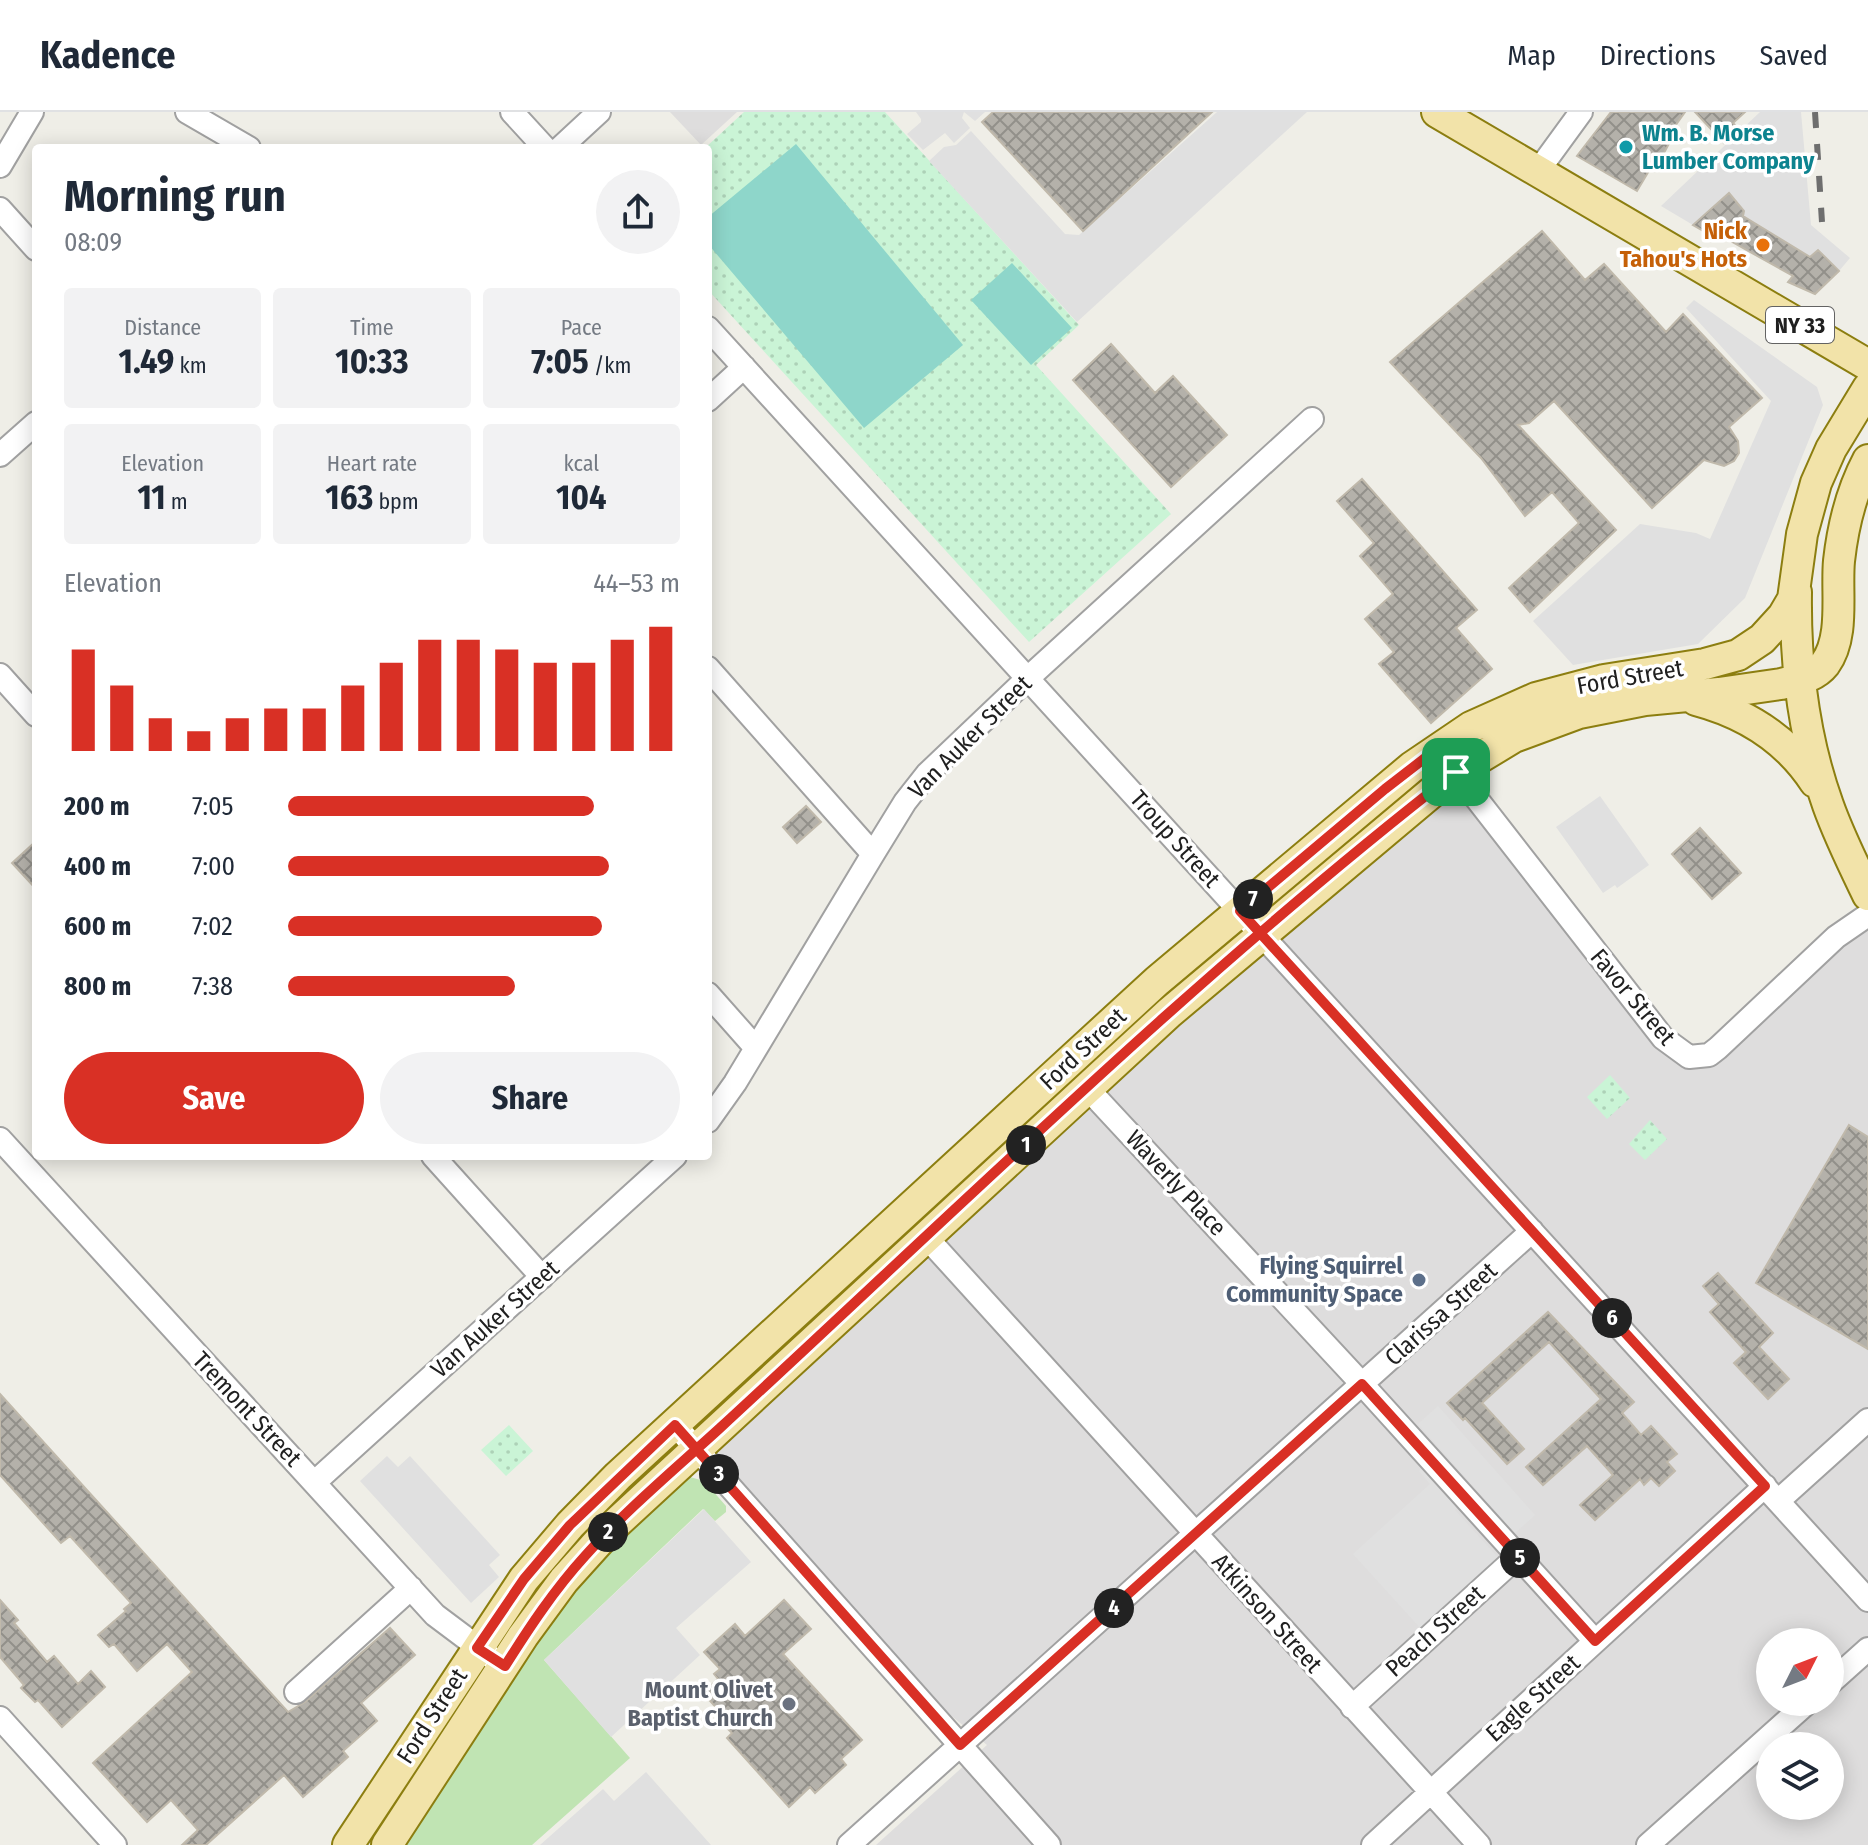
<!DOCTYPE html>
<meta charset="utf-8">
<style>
:root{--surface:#fff;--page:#f2f2f3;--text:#1f2937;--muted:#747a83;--line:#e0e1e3;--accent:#d93025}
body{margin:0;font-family:"Fira Sans Condensed",sans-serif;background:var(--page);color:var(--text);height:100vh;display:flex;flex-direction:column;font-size:30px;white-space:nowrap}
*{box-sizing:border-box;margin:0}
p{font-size:26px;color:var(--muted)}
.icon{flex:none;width:44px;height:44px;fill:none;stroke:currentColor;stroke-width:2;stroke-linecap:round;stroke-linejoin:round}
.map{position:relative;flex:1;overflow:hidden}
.details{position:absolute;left:32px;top:32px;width:680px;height:1016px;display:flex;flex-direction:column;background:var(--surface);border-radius:8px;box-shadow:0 4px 20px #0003}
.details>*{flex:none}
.needle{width:52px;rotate:48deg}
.tools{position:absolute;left:1756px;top:1516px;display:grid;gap:16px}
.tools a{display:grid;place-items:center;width:88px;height:88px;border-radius:50%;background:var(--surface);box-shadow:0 4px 20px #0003;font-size:40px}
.pin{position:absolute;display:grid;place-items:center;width:68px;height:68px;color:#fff;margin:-34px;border-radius:16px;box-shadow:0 4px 12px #0006}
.km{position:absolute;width:40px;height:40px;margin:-20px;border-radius:50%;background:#222;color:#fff;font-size:22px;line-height:40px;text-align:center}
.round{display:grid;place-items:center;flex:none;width:84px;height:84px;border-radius:42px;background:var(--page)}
.head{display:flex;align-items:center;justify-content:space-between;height:136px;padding:0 32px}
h1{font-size:44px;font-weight:700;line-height:60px}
.stats{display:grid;grid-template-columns:repeat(3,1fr);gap:12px;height:136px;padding:8px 32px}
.stats div{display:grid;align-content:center;border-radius:8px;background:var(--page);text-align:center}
.stats b{font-size:34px;font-weight:700}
.stats small{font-size:22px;font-weight:400}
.stats p{font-size:22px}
.chart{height:224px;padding:16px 32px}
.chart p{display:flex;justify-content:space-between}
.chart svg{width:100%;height:144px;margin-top:8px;stroke:var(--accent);stroke-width:6}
.cta{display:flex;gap:16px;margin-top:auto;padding:16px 32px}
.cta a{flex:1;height:92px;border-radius:48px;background:var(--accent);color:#fff;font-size:32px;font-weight:700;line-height:92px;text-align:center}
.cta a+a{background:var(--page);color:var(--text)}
ul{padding:0 32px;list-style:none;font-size:26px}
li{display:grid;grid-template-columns:128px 96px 1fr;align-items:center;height:60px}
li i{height:20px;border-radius:10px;background:var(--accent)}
header{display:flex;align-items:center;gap:48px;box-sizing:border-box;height:112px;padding:0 40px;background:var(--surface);border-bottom:2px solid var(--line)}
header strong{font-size:38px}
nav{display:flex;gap:44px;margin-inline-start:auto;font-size:28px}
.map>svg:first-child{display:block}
</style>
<header>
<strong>Kadence</strong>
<nav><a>Map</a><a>Directions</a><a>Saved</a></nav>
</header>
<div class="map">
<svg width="1868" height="1733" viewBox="0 0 1868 1733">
<defs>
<pattern id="park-dots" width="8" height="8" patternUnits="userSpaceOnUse" patternTransform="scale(2)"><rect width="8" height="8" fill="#caf4d6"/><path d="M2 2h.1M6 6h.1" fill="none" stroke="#add1b7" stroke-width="1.8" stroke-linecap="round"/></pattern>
<pattern id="building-cross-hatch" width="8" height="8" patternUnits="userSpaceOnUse" patternTransform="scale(2)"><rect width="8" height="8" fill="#b4b1aa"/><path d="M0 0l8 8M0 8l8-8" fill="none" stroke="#92908a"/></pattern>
</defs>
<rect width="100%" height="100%" fill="#efeee7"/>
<!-- residential -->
<path fill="#dedddd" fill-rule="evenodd" d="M670,0h67l-36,33z
M1456,660l218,277 25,9 169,-141v928h-992l111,-100 -99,-81 -191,-215zM1770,1530h60v60h-60zM1770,1634h60v60h-60z"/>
<!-- grass -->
<path fill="#c0e4b3" d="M690,1365l14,4 22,25v6l-11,9 -12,-12 -159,151 86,98 -98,87h-131l130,-199 55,-75 98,-93z"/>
<!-- park -->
<path fill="url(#park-dots)" d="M744,0h141l194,213 -43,40 135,149 -142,128 -321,-352v-142h-3z
M1610,963l20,23 -23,21 -20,-22z
M1650,1008l17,19 -22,21 -16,-16z
M509,1313l24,26 -27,25 -25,-26z"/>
<!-- pitch -->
<path fill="#8ed6ca" d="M796,32l167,201 -99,83 -156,-184v-27z
M1012,151l60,65 -41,37 -60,-65z"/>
<!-- parking -->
<path fill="#e0e0e0" d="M916,0h69l-10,9 -11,-9 -2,6 8,10 -16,15 -9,-10 -22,17 -16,-16 14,-12v-3z
M1217,0h90l-230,210 -148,-161 15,-14 12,-2 15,-14 94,103 14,1z
M1760,0h41l10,113 39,33 -11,13 -21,-20 -8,6 -67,-41 1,-5 -15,-17 -36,31 -32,-19z
M1694,188l123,87 6,18 -78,193 -47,46 -125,21 -40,-44 107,-97 56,9 14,6 61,-138 -85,-93z
M1600,684l49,69 -32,23 -2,-3 -12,8 -47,-66z
M1438,1294l97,109 -20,18 -97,-109z
M387,1344l11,11 12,-11 90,99 -11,10 10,12 -28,26 -111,-122z
M1426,1352l35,39 -6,7 46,51 -78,70 -70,-77 77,-70 -11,-13z
M704,1397l47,53 -75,66 24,27 -89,82 -67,-77z
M646,1660l65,73h-171l63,-56 11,12z"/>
<!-- building -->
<path fill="url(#building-cross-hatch)" stroke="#c0b9ab" stroke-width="2" d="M993,0h219l-129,119 -101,-109z
M1611,0h74l-17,24 4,2 -15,28 -4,-2 -16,27 -60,-35z
M1695,0h50l-12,11 6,6 -15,14z
M1729,81l15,18 -1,5 67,41 8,-7 21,21 -24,23 -27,-12 5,-6 -75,-42 -4,3 -21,-12z
M1542,119l43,49 19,-16 62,68 17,-18 79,84 -33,29 9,14 1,12 -5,8 -10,5 -20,-6 -52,48 -98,-107 -25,22 -11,2 98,105 -86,82 -21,-24 70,-65 -27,-31 -27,24 -44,-58 -91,-96z
M1111,232l44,49 18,-17 54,59 -56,52 -98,-107z
M1362,367l115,131 -21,18 36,41 -61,54 -52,-59 15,-12 -29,-33 28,-25 -33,-38 14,-13 -37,-42z
M806,694l15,16 -24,21 -14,-16z
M1700,716l41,45 -29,26 -40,-45z
M36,729v48l-24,-26z
M1849,1013l19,12v212l-112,-66z
M1718,1161l55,60 -14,14 30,32 -21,20 -34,-36 12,-11 -36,-40 9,-8 -16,-18z
M1548,1200l86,90 -12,11 19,22 10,-9 26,28 -10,8 8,9 -16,15 -8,-8 -7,7 -4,-6 -45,41 -15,-15 33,-30 -26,-29 -44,39 -17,-18 75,-68 -52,-57 -67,61 42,46 -17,15 -42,-46 -2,2 -16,-17z
M0,1282l288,318 17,-10 85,-74 25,27 -54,48 16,18 -34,30 5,6 -45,40 -19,-22 -78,70h-24l16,-15 -27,-30 -24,22 -54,-59 99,-91 -25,-28 -30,27 -23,-27 -5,3 -11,-12 28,-24 -2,-2 7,-6 -61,-67 -9,7 -61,-68z
M0,1488l18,20 -4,3 33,39 7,-6 24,28 13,-13 14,16 -43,40 -24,-27 -3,2 -14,-14 3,-3 -24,-28z
M784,1488l27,29 -28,25 79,86 -21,19 5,6 -31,28 -5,-6 -21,20 -62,-69 5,-5 -6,-6 4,-4 -27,-30 15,-14 -4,-5 6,-5 -16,-17 31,-28 10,12z"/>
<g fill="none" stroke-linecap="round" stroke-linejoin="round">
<!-- minor casing -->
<g stroke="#a1a1a1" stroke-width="26">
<path id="minor" d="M187,0l62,36
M512,0l33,36
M560,36l39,-36
M0,54l32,-54
M1538,59l43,-59
M0,97l36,40
M708,216l1160,1272
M708,288l36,-33
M0,343l36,-32
M708,556l165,186
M0,563l36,40
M1448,650l215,276 26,19 20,-2 9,-7 118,-111 32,-22
M708,882l47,53
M1087,976l275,296 233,257
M708,1009l27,-38 138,-229 32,-52 22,-28 101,-96 284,-259
M0,1027l435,476 56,42
M433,1044l109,121
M927,1126l552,607
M675,1313l374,420
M315,1370l360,-326
M1778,1389l90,-81
M1830,1571l38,-34
M296,1580l115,-104
M1352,1595l166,-151
M0,1606l115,127
M849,1733l683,-614
M1373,1733l392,-359
M1648,1733l160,-143"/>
</g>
<!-- major casing -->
<g stroke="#8c7e10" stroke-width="34">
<path id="major" d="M1437,0l431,253
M1796,480c-1,72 7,144 32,213 11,31 26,61 40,90
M1696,588c49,13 91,39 119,82
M348,1733l176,-266 46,-54 48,-49 539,-495 255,-214 59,-40 65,-29 68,-18 101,-16 33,-9 24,-16 21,-23 10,-17 9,-65 14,-51 15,-34 37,-61
M387,1733l136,-209 41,-56 46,-51 559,-516 287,-241 58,-35 65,-24 66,-13 74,-7 62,-9c15,-4 33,-6 44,-20 20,-27 11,-72 14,-103 4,-36 12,-69 29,-101"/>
</g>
<!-- minor -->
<use href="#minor" stroke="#fff" stroke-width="22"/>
<!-- major -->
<use href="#major" stroke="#f2e3a9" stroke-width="30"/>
<!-- rail -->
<path stroke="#6e6e6e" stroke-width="6" stroke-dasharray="16 16" stroke-linecap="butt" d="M1815,0l7,110"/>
</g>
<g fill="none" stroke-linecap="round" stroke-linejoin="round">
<!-- route casing -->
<g stroke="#fff" stroke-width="16">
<path id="route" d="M1456,660c-260,202 -495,434 -736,656 -46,42 -94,82 -135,128 -31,34 -56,72 -80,110l-28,-18 47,-69 46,-54 105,-100c95,107 190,213 285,320l402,-361 233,257 170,-155c-175,-192 -350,-384 -525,-575l145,-122 53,-41 18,24"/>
</g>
<!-- route -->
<use href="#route" stroke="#d93025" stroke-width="10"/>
</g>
<!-- markers -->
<circle fill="#0f9aa8" stroke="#fff" stroke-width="3" cx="1626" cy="35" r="8"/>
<circle fill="#e8710a" stroke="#fff" stroke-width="3" cx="1763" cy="133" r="8"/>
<circle fill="#5c6f8a" stroke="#fff" stroke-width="3" cx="1419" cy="1168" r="8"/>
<circle fill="#6b7280" stroke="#fff" stroke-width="3" cx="789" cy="1592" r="8"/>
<g text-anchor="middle" stroke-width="7" stroke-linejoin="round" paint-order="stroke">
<!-- shield labels -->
<rect fill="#fff" stroke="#636363" stroke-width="2" x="1766" y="195" width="68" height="36" rx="6"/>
<g font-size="22" font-weight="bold" fill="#202020">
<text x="1800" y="221">NY 33</text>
</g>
<!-- culture labels -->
<g font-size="24" font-weight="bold" fill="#0d838f" stroke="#fff" text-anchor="start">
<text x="1642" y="29">Wm. B. Morse<tspan x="1642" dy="28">Lumber Company</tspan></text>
</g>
<!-- food labels -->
<g font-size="24" font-weight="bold" fill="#c56008" stroke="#fff" text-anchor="end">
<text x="1747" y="127">Nick<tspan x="1747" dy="28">Tahou's Hots</tspan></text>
</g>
<!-- street labels -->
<g font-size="24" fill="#202020" stroke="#fff">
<text transform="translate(1630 565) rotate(-10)" y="8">Ford Street</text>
<text transform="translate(970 625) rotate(-45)" y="8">Van Auker Street</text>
<text transform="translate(1175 727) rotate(48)" y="8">Troup Street</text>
<text transform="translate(1633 885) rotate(50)" y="8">Favor Street</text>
<text transform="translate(1083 937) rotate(-43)" y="8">Ford Street</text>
<text transform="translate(1176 1071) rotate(47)" y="8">Waverly Place</text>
<text transform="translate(1441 1202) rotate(-42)" y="8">Clarissa Street</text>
<text transform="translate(495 1207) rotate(-42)" y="8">Van Auker Street</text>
<text transform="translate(247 1297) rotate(47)" y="8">Tremont Street</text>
<text transform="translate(1267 1501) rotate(48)" y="8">Atkinson Street</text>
<text transform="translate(1435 1519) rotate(-42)" y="8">Peach Street</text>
<text transform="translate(1533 1586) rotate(-42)" y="8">Eagle Street</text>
<text transform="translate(432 1604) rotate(-57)" y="8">Ford Street</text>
</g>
<!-- service labels -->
<g font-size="24" font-weight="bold" fill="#4e5e75" stroke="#fff" text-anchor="end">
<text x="1403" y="1162">Flying Squirrel<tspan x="1403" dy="28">Community Space</tspan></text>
</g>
<!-- worship labels -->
<g font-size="24" font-weight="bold" fill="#5b616d" stroke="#fff" text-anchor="end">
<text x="773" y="1586">Mount Olivet<tspan x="773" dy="28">Baptist Church</tspan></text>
</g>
</g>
</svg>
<div class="tools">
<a><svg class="needle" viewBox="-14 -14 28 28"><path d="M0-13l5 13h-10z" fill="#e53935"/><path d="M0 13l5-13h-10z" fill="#747a83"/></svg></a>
<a><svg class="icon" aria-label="layers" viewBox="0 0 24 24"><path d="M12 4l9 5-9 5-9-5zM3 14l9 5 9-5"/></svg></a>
</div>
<div class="pin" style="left:1456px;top:660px;background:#1e9e55"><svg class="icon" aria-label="arrive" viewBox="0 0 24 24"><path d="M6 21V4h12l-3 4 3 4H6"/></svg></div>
<b class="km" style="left:1026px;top:1033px">1</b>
<b class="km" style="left:608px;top:1420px">2</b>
<b class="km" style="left:719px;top:1362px">3</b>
<b class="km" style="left:1114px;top:1496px">4</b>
<b class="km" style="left:1520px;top:1446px">5</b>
<b class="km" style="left:1612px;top:1206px">6</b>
<b class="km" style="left:1253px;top:787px">7</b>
<section class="details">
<div class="head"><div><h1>Morning run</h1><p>08:09</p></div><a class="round"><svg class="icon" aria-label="share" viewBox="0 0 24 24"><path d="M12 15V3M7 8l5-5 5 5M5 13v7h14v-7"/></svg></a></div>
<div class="stats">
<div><p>Distance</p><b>1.49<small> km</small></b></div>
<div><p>Time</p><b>10:33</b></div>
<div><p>Pace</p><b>7:05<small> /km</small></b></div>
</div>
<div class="stats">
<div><p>Elevation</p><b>11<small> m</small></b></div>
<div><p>Heart rate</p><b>163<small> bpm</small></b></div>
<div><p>kcal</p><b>104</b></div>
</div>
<div class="chart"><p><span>Elevation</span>44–53 m</p>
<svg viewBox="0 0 160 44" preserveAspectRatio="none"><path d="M5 44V13M15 44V24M25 44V34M35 44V38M45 44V34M55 44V31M65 44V31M75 44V24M85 44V17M95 44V10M105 44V10M115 44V13M125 44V17M135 44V17M145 44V10M155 44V6"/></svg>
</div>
<ul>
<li><b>200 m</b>7:05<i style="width:78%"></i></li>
<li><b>400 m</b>7:00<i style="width:82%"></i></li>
<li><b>600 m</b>7:02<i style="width:80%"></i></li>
<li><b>800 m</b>7:38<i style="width:58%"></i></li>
</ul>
<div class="cta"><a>Save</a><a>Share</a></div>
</section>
</div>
